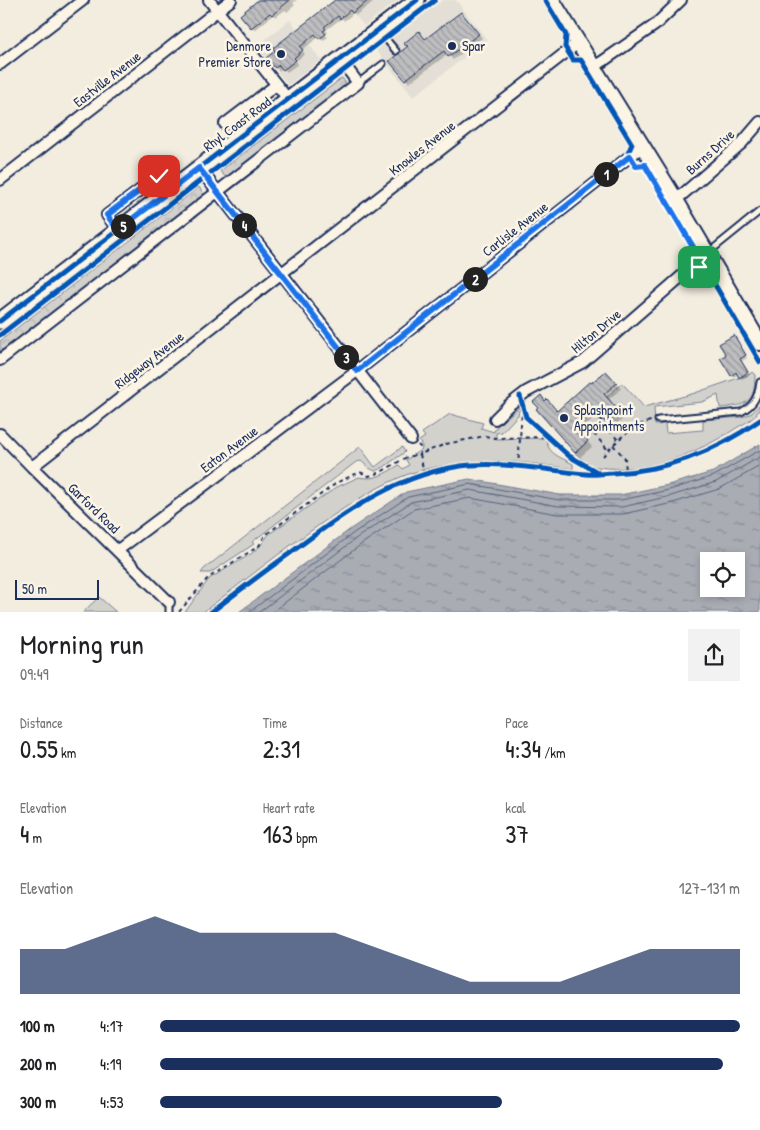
<!DOCTYPE html>
<meta charset="utf-8">
<style>
:root{--surface:#fff;--page:#f2f2f2;--text:#202124;--muted:#757577;--accent:#1b2f5e}
body{margin:0;font-family:"Patrick Hand",sans-serif;background:var(--page);color:var(--text);height:100vh;display:flex;flex-direction:column;font-size:19px;white-space:nowrap}
*{box-sizing:border-box;margin:0}
p{font-size:16px;color:var(--muted)}
.icon{flex:none;width:28px;height:28px;fill:none;stroke:currentColor;stroke-width:2;stroke-linecap:round;stroke-linejoin:round}
.map{position:relative;height:612px;overflow:hidden}
.drawer{display:flex;flex-direction:column;background:var(--surface);flex:1}
.drawer>*{flex:none}
.buttons{position:absolute;left:700px;top:552px;display:grid;gap:10px}
.buttons a{display:grid;place-items:center;width:45px;height:45px;border-radius:0px;background:var(--surface);box-shadow:0 2px 8px #0003;font-size:25px}
.scale{position:absolute;left:15px;bottom:12px;width:84px;box-sizing:border-box;padding-left:5px;border:2px solid #1b2f5e;border-top:0;font-size:14px;line-height:18px;white-space:nowrap;color:#1b2f5e;-webkit-text-stroke:4px #fcf5e5;paint-order:stroke}
.pin{position:absolute;display:grid;place-items:center;width:42px;height:42px;color:#fff;margin:-21px;border-radius:10px;box-shadow:0 2px 8px #0006}
.km{position:absolute;width:25px;height:25px;margin:-12px;border-radius:50%;background:#222;color:#fff;font-size:14px;line-height:25px;text-align:center}
.round{display:grid;place-items:center;flex:none;width:52px;height:52px;border-radius:0px;background:var(--page)}
.headline{display:flex;align-items:center;justify-content:space-between;height:85px;padding:0 20px}
h1{font-size:28px;font-weight:600;line-height:38px}
.metrics{display:grid;grid-template-columns:repeat(3,1fr);gap:8px;height:85px;padding:5px 20px}
.metrics div{display:grid;align-content:center}
.metrics b{font-size:25px;font-weight:600}
.metrics small{font-size:14px;font-weight:400}
.metrics p{font-size:14px}
.chart{height:140px;padding:10px 20px}
.chart p{display:flex;justify-content:space-between}
.chart svg{width:100%;height:90px;margin-top:5px;fill:var(--accent);opacity:.7}
ul{padding:0 20px;list-style:none;font-size:16px}
li{display:grid;grid-template-columns:80px 60px 1fr;align-items:center;height:38px}
li i{height:12px;border-radius:6px;background:var(--accent)}
.map>svg:first-child{display:block}
</style>
<div class="map">
<svg width="760" height="613" viewBox="0 0 760 613">
<defs>
<pattern id="forest-crowns" width="20" height="18" patternUnits="userSpaceOnUse" patternTransform="scale(1.25)"><rect width="20" height="18" fill="#d3d1cc"/><path d="M2 6a3 3 0 1 1 6 0M12 15a3 3 0 1 1 6 0" fill="none" stroke="#b5b4b2"/></pattern>
<pattern id="water-ripples" width="26" height="14" patternUnits="userSpaceOnUse" patternTransform="scale(1.25)"><rect width="26" height="14" fill="#a9acb3"/><path d="M2 4q2-2 4 0t4 0M15 11q2-2 4 0t4 0" fill="none" stroke="#898c95"/></pattern>
<pattern id="building-back-hatch" width="6" height="6" patternUnits="userSpaceOnUse" patternTransform="scale(1.25)"><rect width="6" height="6" fill="#bebec0"/><path d="M-1 5l2 2M0 0l6 6M5-1l2 2" fill="none" stroke="#9a9b9f"/></pattern>
</defs>
<rect width="100%" height="100%" fill="#f3ede0"/>
<filter id="ink" filterUnits="userSpaceOnUse"><feTurbulence type="fractalNoise" baseFrequency=".02" numOctaves="2"/><feDisplacementMap in="SourceGraphic" scale="10" xChannelSelector="R" yChannelSelector="G"/><feConvolveMatrix kernelMatrix="1 2 1 2 8 2 1 2 1" color-interpolation-filters="sRGB"/></filter>
<g filter="url(#ink)">
<!-- built -->
<path fill="#e3dfd6" d="M342,0h56l-34,26z
M443,0h13l31,40 -74,57 -37,-47z
M290,20l31,40 -33,25 -31,-39z"/>
<!-- grass -->
<path fill="#d3d1cc" stroke="#778095" d="M752,372l3,3c0,29 -9,30 -35,33l-2,-13 -16,7 -48,5 1,18 10,-1 1,9 37,-3v-10l39,-3 10,-4 8,-9c0,12 -13,18 -22,23 -42,27 -90,47 -141,40 -8,-1 -16,-9 -22,-14l13,-12 -13,-15 19,-17 12,14 13,-11 -12,-15 15,-14 22,24 48,-13 58,-20z
M520,406l-2,9 -16,17 -6,1v6l50,-1c2,17 13,18 27,26v5c-34,-5 -68,-10 -102,-7 -20,2 -41,5 -60,11 -33,12 -61,31 -89,50 -41,28 -79,59 -119,89h-18l24,-33 42,-25 10,-9 8,-11 68,-47 22,-10c16,4 27,-4 40,-12l4,4 6,-4 -3,-5 16,-11v-3l-3,-5 6,-4 -3,-4 28,-19 33,9 -2,5 13,4 2,-5z
M360,447l15,20 27,-20 3,5 -21,15 -9,4 -6,-3 -8,-7 -5,1 -104,80 2,2 -44,29h-9l3,-4z
M99,597l17,15h-33z"/>
<!-- forest -->
<path fill="url(#forest-crowns)" stroke="#778095" d="M342,78l6,8 -121,93 -7,-8z
M199,187l6,9 -205,157v-12z"/>
<!-- water -->
<path fill="url(#water-ripples)" stroke="#707a91" fill-rule="evenodd" d="M760,444v168h-521l113,-84 54,-36 63,-13 91,16h60l48,-10 45,-13zM709,561h27v28h-27z"/>
<!-- shadow -->
<path fill="#0003" d="M260,0h37l-4,3 2,2 -8,7 -2,-2 -9,7 -3,-2 -18,15 -3,-3z
M337,0h39l-20,15 -2,-2 -10,8 -2,-3 -16,12 2,3 -3,2 3,2 -5,4 -4,-4 -17,13 3,4 -9,7 2,3 -11,8 -4,-4 -4,3 -11,-13z
M465,17l17,21 -29,22 -5,-6 -39,29 -3,-4 3,-32 -4,-3 20,-4z
M736,339l11,19 -5,3 8,14 -8,4 -4,-5 -4,3 -2,-2 -5,-20z
M611,377l10,12 -13,11 16,18 -12,10 -12,-14 -21,17 13,16 -12,10 -5,-5 -29,-50 11,10 34,-27z"/>
<g fill="none" stroke-linecap="round" stroke-linejoin="round">
<!-- shore -->
<path stroke="#546180" stroke-width="1" d="M248,613l107,-81 53,-35 62,-13 89,16h62l48,-10 45,-14 46,-26
M258,613l100,-76 53,-35 59,-12 88,16 64,1 49,-11 45,-14 44,-25
M271,613l92,-70 51,-34 56,-11 87,16h66l50,-11 46,-14 41,-23"/>
</g>
<!-- building -->
<path fill="url(#building-back-hatch)" stroke="#1b2f5e" d="M258,0h32l-18,15 -2,-2 -19,15 -11,-13z
M335,0h34l-17,13 -2,-3 -10,9 -2,-3 -14,11 2,2 -3,2 3,3 -7,5 -4,-5 -15,13 3,3 -9,8 2,2 -13,10 -4,-5 -4,3 -9,-10 9,-7 -2,-3z
M461,12l18,22 -31,23 -4,-6 -39,29 -16,-19 19,-15 -5,-2 16,-13 6,8z
M734,335l12,20 -6,4 8,13 -9,6 -3,-6 -5,4 -11,-18 6,-3 -7,-11z
M606,371l11,12 -13,11 16,18 -14,11 -12,-14 -19,17 13,15 -13,12 -39,-44 2,-2 -5,-5 8,-7 4,6 2,-2 10,12 32,-29 2,1z"/>
<g fill="none" stroke-linecap="round" stroke-linejoin="round">
<!-- service casing -->
<g stroke="#1b2f5e" stroke-width="9">
<path id="service" d="M380,32l16,19
M358,83l25,-19
M708,253l52,-42
M658,420l83,-8c13,-7 17,-15 19,-30
M169,613v-11"/>
</g>
<!-- minor casing -->
<g stroke="#1b2f5e" stroke-width="14">
<path id="minor" d="M209,0l79,99
M0,64l83,-64
M593,68l62,-43 26,-25
M225,124l51,-39
M199,168l212,271
M0,180l231,-180
M676,200l66,-57 18,-21
M118,230l-11,-15 52,-39
M0,360l358,-277 -18,-24
M495,419l14,-14 17,-13 57,-30 124,-108
M0,434l32,33 137,135
M32,467l546,-424
M118,550l239,-179 286,-225"/>
</g>
<!-- secondary casing -->
<g stroke="#1b2f5e" stroke-width="18">
<path id="secondary" d="M552,0l124,200 84,143"/>
</g>
<!-- primary casing -->
<g stroke="#1b2f5e" stroke-width="19">
<path id="primary" d="M0,321l417,-321"/>
</g>
<!-- path -->
<path stroke="#1b2f5e" stroke-width="2" stroke-dasharray="4 4" stroke-linecap="butt" d="M594,412l24,28
M581,424l14,11 13,15
M613,445l12,13 1,15
M603,456c14,-15 27,-30 48,-35
M518,467l4,-57
M424,474l-4,-20 26,-10 39,-8 10,2 54,-1
M179,612l29,-34 51,-32 6,-11 73,-53 22,-10 9,4 12,-4 26,-15 13,-3v-7l-2,-2"/>
<!-- service -->
<use href="#service" stroke="#fcf5e5" stroke-width="5"/>
<!-- minor -->
<use href="#minor" stroke="#fcf5e5" stroke-width="10"/>
<!-- secondary -->
<use href="#secondary" stroke="#fcf5e5" stroke-width="14"/>
<!-- primary -->
<use href="#primary" stroke="#fcf5e5" stroke-width="15"/>
<!-- cycleway casing -->
<g stroke="#fcf5e5" stroke-width="8">
<path id="cycleway" d="M545,0l21,35 -1,12 8,13h8l51,84 -4,9 8,13 9,-1 51,87 -2,7 5,8 5,-1 56,96
M0,321l417,-321
M0,335l435,-335
M520,396l6,21 43,39 28,16
M210,613c26,-20 52,-40 79,-59 49,-37 103,-77 166,-87 43,-7 88,3 131,7 9,1 18,-1 27,-1 54,-2 103,-22 147,-53"/>
</g>
<!-- cycleway -->
<use href="#cycleway" stroke="#0057b8" stroke-width="5"/>
</g>
</g>
<g fill="none" stroke-linecap="round" stroke-linejoin="round" filter="url(#ink)">
<!-- route casing -->
<g stroke="#fff" stroke-width="10">
<path id="route" d="M159,176l-52,39 11,15 81,-62 158,203 273,-215 6,10 9,-1 51,87 -2,7 5,8"/>
</g>
<!-- route -->
<use href="#route" stroke="#1a73e8" stroke-width="6"/>
</g>
<!-- markers -->
<g fill="#1b2f5e" stroke="#fcf5e5" stroke-width="2">
<circle cx="452" cy="46" r="5"/>
<circle cx="281" cy="54" r="5"/>
<circle cx="564" cy="418" r="5"/>
</g>
<g text-anchor="middle" stroke-width="5" stroke-linejoin="round" paint-order="stroke">
<!-- poi labels -->
<g font-size="14" fill="#1b2f5e" stroke="#fcf5e5" text-anchor="start">
<text x="271" y="51" text-anchor="end">Denmore<tspan x="271" dy="16">Premier Store</tspan></text>
<text x="462" y="51">Spar</text>
<text x="574" y="415">Splashpoint<tspan x="574" dy="16">Appointments</tspan></text>
</g>
<!-- street labels -->
<g font-size="14" fill="#1b2f5e" stroke="#fcf5e5">
<text transform="translate(107 79) rotate(-38)" y="5">Eastville Avenue</text>
<text transform="translate(237 124) rotate(-37)" y="5">Rhyl Coast Road</text>
<text transform="translate(422 148) rotate(-38)" y="5">Knowles Avenue</text>
<text transform="translate(710 152) rotate(-42)" y="5">Burns Drive</text>
<text transform="translate(515 229) rotate(-38)" y="5">Carlisle Avenue</text>
<text transform="translate(596 331) rotate(-40)" y="5">Hilton Drive</text>
<text transform="translate(149 360) rotate(-38)" y="5">Ridgeway Avenue</text>
<text transform="translate(229 449) rotate(-37)" y="5">Eaton Avenue</text>
<text transform="translate(94 508) rotate(44)" y="5">Garford Road</text>
</g>
</g>
</svg>
<div class="buttons">
<a><svg class="icon" aria-label="locate" viewBox="0 0 24 24"><circle cx="12" cy="12" r="6"/><path d="M12 2v4M12 18v4M2 12h4M18 12h4"/></svg></a>
</div>
<div class="scale">50 m</div>
<div class="pin" style="left:699px;top:267px;background:#1e9e55"><svg class="icon" aria-label="arrive" viewBox="0 0 24 24"><path d="M6 21V4h12l-3 4 3 4H6"/></svg></div>
<div class="pin" style="left:159px;top:176px;background:#d93025"><svg class="icon" aria-label="check" viewBox="0 0 24 24"><path d="M5 12l5 5 9-10"/></svg></div>
<b class="km" style="left:606px;top:174px">1</b>
<b class="km" style="left:475px;top:279px">2</b>
<b class="km" style="left:346px;top:357px">3</b>
<b class="km" style="left:244px;top:225px">4</b>
<b class="km" style="left:123px;top:226px">5</b>
</div>
<section class="drawer">
<div class="headline"><div><h1>Morning run</h1><p>09:49</p></div><a class="round"><svg class="icon" aria-label="share" viewBox="0 0 24 24"><path d="M12 15V3M7 8l5-5 5 5M5 13v7h14v-7"/></svg></a></div>
<div class="metrics">
<div><p>Distance</p><b>0.55<small> km</small></b></div>
<div><p>Time</p><b>2:31</b></div>
<div><p>Pace</p><b>4:34<small> /km</small></b></div>
</div>
<div class="metrics">
<div><p>Elevation</p><b>4<small> m</small></b></div>
<div><p>Heart rate</p><b>163<small> bpm</small></b></div>
<div><p>kcal</p><b>37</b></div>
</div>
<div class="chart"><p><span>Elevation</span>127–131 m</p>
<svg viewBox="0 0 160 44" preserveAspectRatio="none"><path d="M0 44V22L10 22L20 14L30 6L40 14L50 14L60 14L70 14L80 22L90 30L100 38L110 38L120 38L130 30L140 22L150 22L160 22V44z"/></svg>
</div>
<ul>
<li><b>100 m</b>4:17<i style="width:100%"></i></li>
<li><b>200 m</b>4:19<i style="width:97%"></i></li>
<li><b>300 m</b>4:53<i style="width:59%"></i></li>
</ul>
</section>
